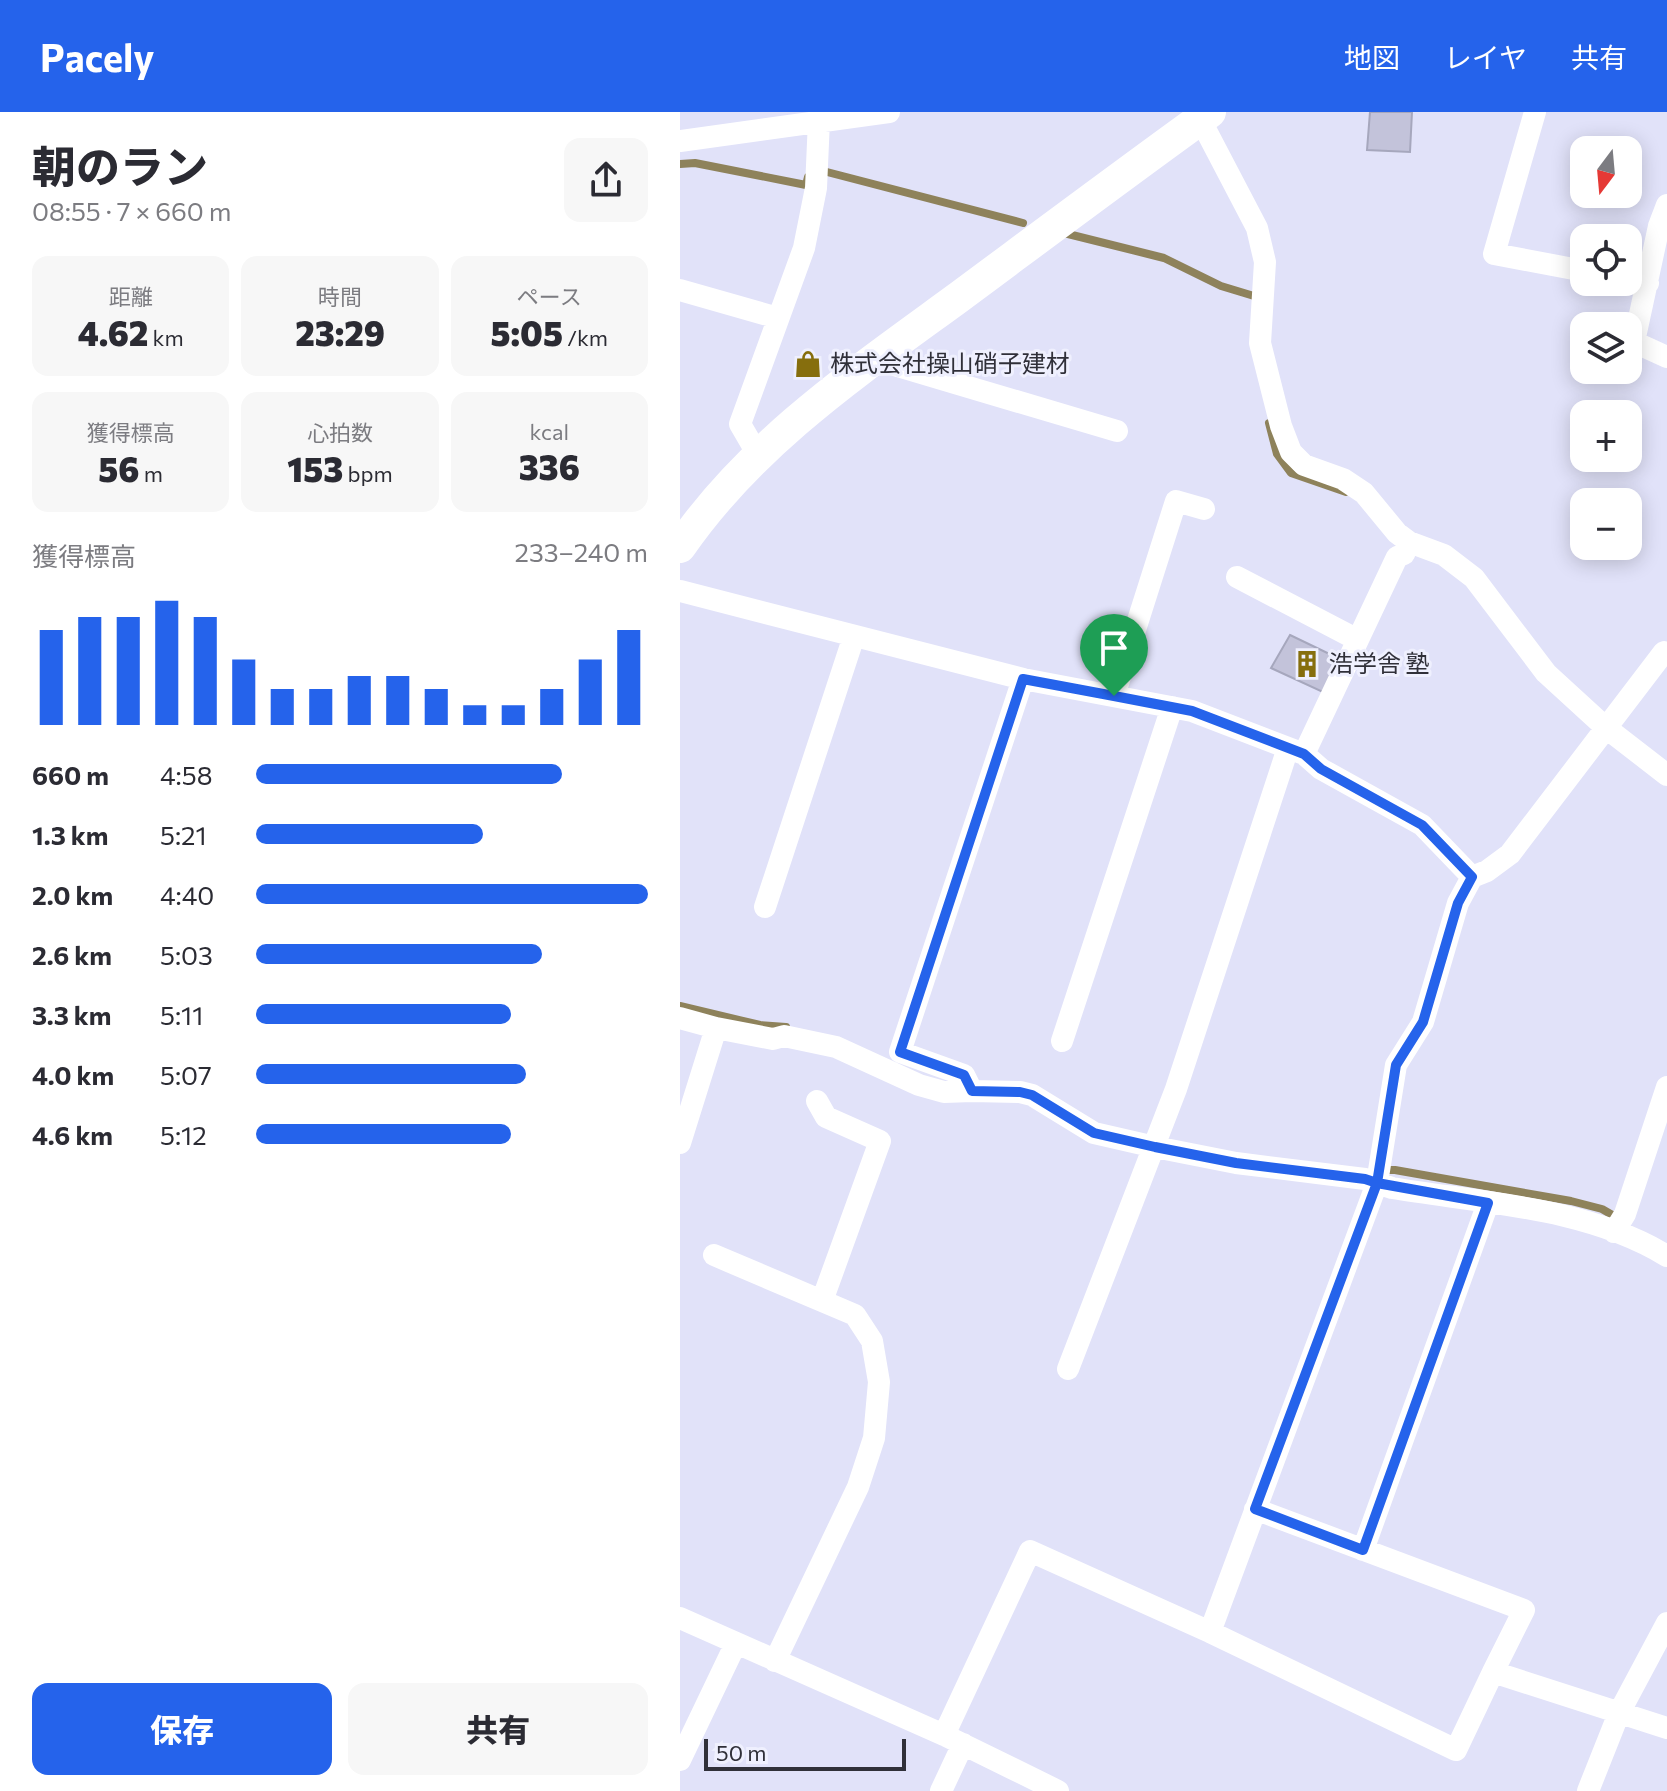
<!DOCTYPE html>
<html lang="ja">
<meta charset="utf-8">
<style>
:root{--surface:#fff;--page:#f7f7f7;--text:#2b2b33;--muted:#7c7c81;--accent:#2563eb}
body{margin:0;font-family:Commissioner,"Noto Sans JP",sans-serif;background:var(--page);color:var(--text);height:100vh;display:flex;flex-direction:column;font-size:30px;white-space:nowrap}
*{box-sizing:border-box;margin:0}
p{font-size:26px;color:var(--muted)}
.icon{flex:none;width:44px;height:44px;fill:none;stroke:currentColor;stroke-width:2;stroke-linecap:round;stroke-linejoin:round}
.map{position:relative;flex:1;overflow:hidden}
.sheet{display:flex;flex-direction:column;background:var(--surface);width:680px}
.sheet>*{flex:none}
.needle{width:52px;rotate:196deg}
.buttons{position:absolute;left:890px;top:24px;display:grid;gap:16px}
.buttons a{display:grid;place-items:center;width:72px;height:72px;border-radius:16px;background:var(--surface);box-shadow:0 4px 20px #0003;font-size:40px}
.scale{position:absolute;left:24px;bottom:20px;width:202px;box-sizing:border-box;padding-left:8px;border:4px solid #303039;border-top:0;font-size:22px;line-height:28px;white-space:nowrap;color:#303039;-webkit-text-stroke:6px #eff0fe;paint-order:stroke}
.pin{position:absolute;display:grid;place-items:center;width:68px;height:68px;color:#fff;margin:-82px -34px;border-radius:50% 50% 50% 0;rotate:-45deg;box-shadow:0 0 8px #0007}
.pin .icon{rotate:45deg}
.round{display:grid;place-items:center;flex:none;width:84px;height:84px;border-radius:16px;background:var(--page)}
.summary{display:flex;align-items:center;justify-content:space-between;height:136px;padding:0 32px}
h1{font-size:44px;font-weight:800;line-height:60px}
.stats{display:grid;grid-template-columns:repeat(3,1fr);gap:12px;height:136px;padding:8px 32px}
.stats div{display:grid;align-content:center;border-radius:16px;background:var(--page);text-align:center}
.stats b{font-size:34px;font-weight:800}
.stats small{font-size:22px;font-weight:400}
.stats p{font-size:22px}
.chart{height:224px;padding:16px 32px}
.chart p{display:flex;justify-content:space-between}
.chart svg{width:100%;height:144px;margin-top:8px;stroke:var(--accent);stroke-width:6}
.cta{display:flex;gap:16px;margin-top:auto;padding:16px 32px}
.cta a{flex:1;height:92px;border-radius:16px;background:var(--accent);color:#fff;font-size:32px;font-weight:800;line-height:92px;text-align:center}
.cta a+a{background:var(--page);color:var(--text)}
ul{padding:0 32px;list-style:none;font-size:26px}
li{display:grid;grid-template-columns:128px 96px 1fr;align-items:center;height:60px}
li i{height:20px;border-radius:10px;background:var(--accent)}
header{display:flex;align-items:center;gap:48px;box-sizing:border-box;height:112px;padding:0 40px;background:var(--accent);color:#fff}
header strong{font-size:38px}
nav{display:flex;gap:44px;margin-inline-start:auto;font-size:28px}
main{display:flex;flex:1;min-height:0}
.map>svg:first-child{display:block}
</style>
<header>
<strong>Pacely</strong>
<nav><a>地図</a><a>レイヤ</a><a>共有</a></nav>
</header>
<main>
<section class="sheet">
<div class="summary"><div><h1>朝のラン</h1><p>08:55 · 7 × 660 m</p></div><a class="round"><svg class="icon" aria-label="share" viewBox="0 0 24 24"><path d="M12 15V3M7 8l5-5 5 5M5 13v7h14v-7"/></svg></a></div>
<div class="stats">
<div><p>距離</p><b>4.62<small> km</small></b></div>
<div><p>時間</p><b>23:29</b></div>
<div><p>ペース</p><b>5:05<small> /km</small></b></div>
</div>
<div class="stats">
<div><p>獲得標高</p><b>56<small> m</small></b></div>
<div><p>心拍数</p><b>153<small> bpm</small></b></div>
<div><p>kcal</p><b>336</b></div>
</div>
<div class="chart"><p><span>獲得標高</span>233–240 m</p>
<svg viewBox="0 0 160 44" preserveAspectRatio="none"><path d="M5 44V15M15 44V11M25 44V11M35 44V6M45 44V11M55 44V24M65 44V33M75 44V33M85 44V29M95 44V29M105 44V33M115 44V38M125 44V38M135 44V33M145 44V24M155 44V15"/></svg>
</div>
<ul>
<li><b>660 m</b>4:58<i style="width:78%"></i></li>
<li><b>1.3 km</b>5:21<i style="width:58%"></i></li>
<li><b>2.0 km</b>4:40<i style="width:100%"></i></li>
<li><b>2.6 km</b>5:03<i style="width:73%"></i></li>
<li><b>3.3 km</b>5:11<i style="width:65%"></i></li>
<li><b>4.0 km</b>5:07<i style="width:69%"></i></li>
<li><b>4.6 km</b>5:12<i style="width:65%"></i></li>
</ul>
<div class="cta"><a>保存</a><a>共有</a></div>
</section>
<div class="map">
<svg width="987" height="1679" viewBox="0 0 987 1679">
<rect width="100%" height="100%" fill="#e1e2f9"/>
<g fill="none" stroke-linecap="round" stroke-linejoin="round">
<!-- stream -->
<path stroke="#8e825b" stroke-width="8" d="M0,52l15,-1 111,22 2,-8
M147,60l196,51
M384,121l100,25 57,28 33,10
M589,311l8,31 14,19 55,19
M0,894l80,19 26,2
M702,1058h13l176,31 31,8 19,11"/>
</g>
<!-- building -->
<path fill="#c3c3da" stroke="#a6a7bd" stroke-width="2" d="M690,0h42l-2,40 -43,-2z
M610,523l52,25 -17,33 -54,-25z"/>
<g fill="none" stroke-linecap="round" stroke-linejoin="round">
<!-- street -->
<path stroke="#fff" stroke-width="22" d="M855,0l-41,142 90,17
M520,7l57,109 8,34 -5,81 21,83 10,26 13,13 39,14 21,14 33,40 12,9 35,13 30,23 72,95 59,54 62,48
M0,29l209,-29
M987,93l-8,21 -25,116 33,15
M948,167l20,4
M0,178l98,28
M194,247l243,72
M78,343l-18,-31 64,-176 12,-60 3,-68
M557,465l119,62
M0,479l343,88 -123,373 64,23 8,16 -28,1 -25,-7 -83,-38 -52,-11 -11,3 -57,-11 -36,-10
M343,567l169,32 112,43 93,-197 7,-3 5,-12
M434,584l62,-195 28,8
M624,642l17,15 101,56 50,52
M85,795l89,-271
M382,929l110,-334
M292,979l48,1 12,3 62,38 61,14 81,16 129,16 27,9c91,15 195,19 275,68
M137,989l9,16 54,24 -58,160
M0,1031l36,-115
M934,1120l11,-18 42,-127
M34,1143l141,60 17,26 7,41 -5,56 -16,49 -83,174
M388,1257l108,-280 112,-341
M575,1397l269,101 -31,62
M683,1438l125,-347
M0,1506l264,117 114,56
M530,1520l167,-449 19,-118 27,-43 35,-119 14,-26 15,-6 23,-17 154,-202 3,2
M264,1623l86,-184 180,81 246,118 37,-78 174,56
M0,1648l56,-117
M261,1679l22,-47
M908,1679l31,-78 48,-90"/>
<!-- secondary -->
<path stroke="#fff" stroke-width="32" d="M0,435c71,-103 175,-174 275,-247 85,-63 169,-126 255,-188"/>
</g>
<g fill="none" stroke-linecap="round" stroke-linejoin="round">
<!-- route casing -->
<g stroke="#fff" stroke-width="16">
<path id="route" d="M434,584l-91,-17 -123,373 64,23 8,16 48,1 12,3 62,38 61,14 81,16 129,16 12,4 -122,326 108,41 125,-347 -111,-20 19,-118 27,-43 35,-119 14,-26 -50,-52 -101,-56 -17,-15 -112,-43 -78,-15"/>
</g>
<!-- route -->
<use href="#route" stroke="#2563eb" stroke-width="10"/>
</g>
<!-- icons -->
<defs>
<g id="shop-bare" transform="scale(2.16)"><path d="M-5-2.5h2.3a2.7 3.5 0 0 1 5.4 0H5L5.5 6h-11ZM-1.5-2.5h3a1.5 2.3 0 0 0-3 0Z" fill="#866e0d" stroke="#eff0fe" stroke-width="2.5" paint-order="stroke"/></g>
<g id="building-bare" transform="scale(2.16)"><path d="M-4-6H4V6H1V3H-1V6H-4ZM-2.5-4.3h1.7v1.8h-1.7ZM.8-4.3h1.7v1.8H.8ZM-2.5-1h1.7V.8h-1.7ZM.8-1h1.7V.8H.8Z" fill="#866e0d" stroke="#eff0fe" stroke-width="2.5" paint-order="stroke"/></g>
</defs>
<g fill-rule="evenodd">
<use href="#shop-bare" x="128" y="252"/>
<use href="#building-bare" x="627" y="552"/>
</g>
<g text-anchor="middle" stroke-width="6" stroke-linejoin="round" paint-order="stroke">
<!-- poi labels -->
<g font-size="24" fill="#303039" stroke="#eff0fe" text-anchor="start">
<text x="150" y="260">株式会社操山硝子建材</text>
<text x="649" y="560">浩学舎 塾</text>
</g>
</g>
</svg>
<div class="buttons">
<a><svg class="needle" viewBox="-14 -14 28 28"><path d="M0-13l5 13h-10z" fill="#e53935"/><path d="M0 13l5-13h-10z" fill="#7c7c81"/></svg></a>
<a><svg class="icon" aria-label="locate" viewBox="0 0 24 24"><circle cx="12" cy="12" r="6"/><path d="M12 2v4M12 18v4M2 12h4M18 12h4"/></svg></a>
<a><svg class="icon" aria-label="layers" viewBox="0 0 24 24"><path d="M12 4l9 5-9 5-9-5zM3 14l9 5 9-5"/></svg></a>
<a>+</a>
<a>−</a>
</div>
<div class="scale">50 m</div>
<div class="pin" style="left:434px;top:584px;background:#1e9e55"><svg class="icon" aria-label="arrive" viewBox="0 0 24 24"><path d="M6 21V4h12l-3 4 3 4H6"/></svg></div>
</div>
</main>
